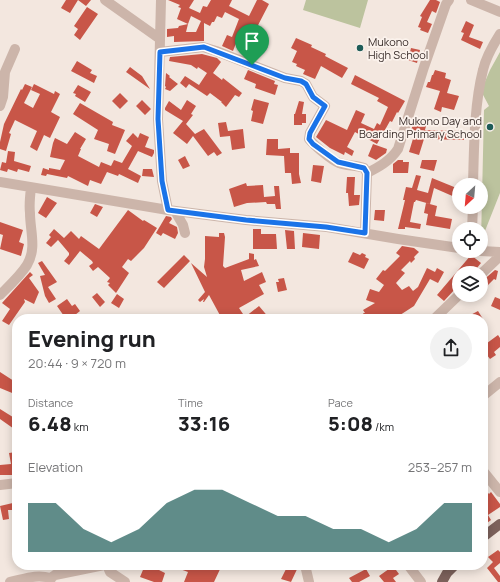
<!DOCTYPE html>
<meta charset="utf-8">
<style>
:root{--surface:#fff;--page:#f2f2f2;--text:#202124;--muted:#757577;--accent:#1e5c58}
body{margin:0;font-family:Manrope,sans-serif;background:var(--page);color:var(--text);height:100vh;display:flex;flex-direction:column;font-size:15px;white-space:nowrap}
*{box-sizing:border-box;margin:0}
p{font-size:13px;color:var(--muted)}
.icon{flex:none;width:22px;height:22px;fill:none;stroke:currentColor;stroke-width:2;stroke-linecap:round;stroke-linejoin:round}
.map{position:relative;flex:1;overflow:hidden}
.sheet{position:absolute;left:12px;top:314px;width:476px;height:256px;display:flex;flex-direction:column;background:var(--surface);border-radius:16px;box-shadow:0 2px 10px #0003}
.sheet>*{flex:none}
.needle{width:26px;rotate:206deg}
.controls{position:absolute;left:452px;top:178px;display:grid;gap:8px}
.controls a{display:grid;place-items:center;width:36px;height:36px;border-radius:50%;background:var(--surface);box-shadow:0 2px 10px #0003;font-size:20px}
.pin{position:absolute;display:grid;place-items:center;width:34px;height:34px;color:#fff;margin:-41px -17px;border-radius:50% 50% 50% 0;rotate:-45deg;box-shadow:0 0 4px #0007}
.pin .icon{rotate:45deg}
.round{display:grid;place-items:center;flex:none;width:42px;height:42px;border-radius:21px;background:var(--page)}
.overview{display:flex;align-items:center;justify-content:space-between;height:68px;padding:0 16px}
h1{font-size:22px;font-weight:800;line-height:30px}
.stats{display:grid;grid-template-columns:repeat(3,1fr);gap:6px;height:68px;padding:4px 16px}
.stats div{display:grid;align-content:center}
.stats b{font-size:20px;font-weight:800}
.stats small{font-size:11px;font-weight:400}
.stats p{font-size:11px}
.chart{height:112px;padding:8px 16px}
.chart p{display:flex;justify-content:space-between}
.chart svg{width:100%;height:72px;margin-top:4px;fill:var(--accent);opacity:.7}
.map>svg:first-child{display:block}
</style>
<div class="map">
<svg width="500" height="582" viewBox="0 0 500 582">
<rect width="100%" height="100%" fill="#f3e7df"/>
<!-- green -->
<path fill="#bcc39e" d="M306,0h62l-8,28 -57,-18z
M500,52v141l-19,48 3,-131 5,-4 -8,-15 9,-21z"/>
<!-- building -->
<path fill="#c85648" d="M66,0h25l-5,6 -8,-6 -8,13 -9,-5z
M168,0h26l-5,8 11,5 3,-7 4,1 4,-7h21l-3,6 20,10 8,-16h5l7,4 -14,27 13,7 -8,16 -13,-7 2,-4 -11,-5 -5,13 -11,-5 5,-11 5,2 7,-18 -14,-7 -3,6 -5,-2 -3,6h-2l-2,4 -6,-3v18l-30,1v-6l-7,1v-8l11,-1 1,-2 9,-2 -2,8h10l5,-11 -10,-5 -3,8 -11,-5 4,-11 -3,-1 2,-2z
M430,0h6l4,2 -4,11 -4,-2 -5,11 5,2 -4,9 -8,-3 1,-2 -3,-1 4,-10 -2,-1z
M87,7l11,7 -18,26 -6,-5 4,-6 -4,-3z
M466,21l8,4 -5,12 14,5 -3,7 -19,-9 3,-7 -3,-1z
M296,38l16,7 -1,2 15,7 -1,2 23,12 -6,10 -21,-12 -6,13 -12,-5 2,-4 -9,-4 1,-2 -5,-2 5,-11 -6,-3z
M411,48l9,2 -3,13 -9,-3z
M202,54l15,4 4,4 -8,11 9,7 1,-2 19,15 -3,4 -4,-2 -9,12 -5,-5h1l-12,-9 -3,3 -18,-12 -3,4 -6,-5 5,-7 14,9 8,-12 -9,-6 -1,2 -6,-4 -22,-4 1,-4z
M77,61l15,9 -2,3 7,3 -3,7 -23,-12z
M130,67l12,9 8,13 -24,-17z
M248,70l27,11 -1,3 4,1 -3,10 -20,-7 1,-4 -12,-5z
M435,70l11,3 -1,5 6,2 -4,13 12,3 -5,14 -12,-3 -1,5 -7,-3 6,-18 -14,-4 2,-5h2l2,-7h1z
M166,73l4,3 -1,1 9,7 -8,7 -5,-2 1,-2 -1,-1z
M355,75l50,26 -7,12 -1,-1 -5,10 -2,-1 -13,23 -22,-12 -8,15 7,4 -2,5 -7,-4 -1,3 -14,-7 -14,-11 10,-17 21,10 9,-20 9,4 -4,9 13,6 3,-6 3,2 8,-18 -11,-6 2,-3 -28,-14z
M25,84l7,3 -8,16 9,5 7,-14 -9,-4 3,-6 20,10 1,-3 5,3 -9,18 9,5 -10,21 -6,-3 -7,16 -7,-4 7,-16 -22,-11 -6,13 2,1 -5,17 -6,-2v-7l4,-18 17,-35 1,1z
M78,85l13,7 -6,10 -10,-6 1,-2 -3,-1z
M120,93l8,8 -8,8 -8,-8z
M254,99l15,4 -6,21 -12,-3 2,-10 -2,-1z
M142,100l9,9 -6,6 -9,-9z
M187,100l9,6 -5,8 2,1 -7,9 9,10 9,-5 18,24 -5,3 -3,-4 -6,4 -15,-20 -6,8 -14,-11 10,-12 -18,-11v-2l4,-7 12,9z
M299,101l5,1 -2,12h4v9h-4v2h-8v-11h1z
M80,103l33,19 -1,3 13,5 -10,24 -8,-3 2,-7 -15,-5 4,-9 -25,-16z
M226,122l2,9 15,-2 2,19 -13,2 -2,-14 -10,1 -2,-14z
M414,122l12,4 -1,4 39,1v9l-40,-1 -5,16 -10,-3 6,-20 -4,-2z
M75,132l11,7 -6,10h1l-3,7 21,11 2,-5 10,4 3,-6 8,3 10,-17 -6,-5 7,-8 5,5 2,-5 9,4 -4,10 9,3v3l-2,4 -14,-6 -10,18 13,7 -3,7 -19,-9 -1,2 -11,-4 -6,12 -11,-4 -2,6 -20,-10 -1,2 -20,-4 -1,2 -5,-1 2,-7 6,2v-2l11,2 5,-10 -15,-3 3,-14 2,-5 12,6z
M267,139h11v10l12,-1v5h9v21l2,9 -9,1 -1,-11h-6l-1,-17 -18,-1z
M373,144l14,5 -1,4 -10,7 -8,-4z
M8,151l7,1 -1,9 17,5 -2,6 -11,-3 -1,3 -9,-3 -1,3 -7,-2 2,-8 4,1z
M185,156l5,10 -7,3 -5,-9z
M398,160h5v2h6l-1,11h-15v-9z
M422,160h15l-3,11 -14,-3z
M313,165l11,1 -3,17 -10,-2z
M143,169h9l2,8 -12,-1z
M416,175l5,1 -4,14 11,3 4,-15 27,11v5l-2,4 -23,-10 -4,16 -14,-4 -1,2h-1l-4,20 11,2 -1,5 -15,-2v2h-7l7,-29h-2l3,-13 6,1z
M347,177h8l-1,18h6l-1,10 -10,1 -1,-13h-2z
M246,183l1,3 16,-1 1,12 11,-1 -1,-10h5l2,23h-5l-1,-5h-8l-1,-2 -19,1 -13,4 -5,-18z
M47,197l10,6 -11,15 -8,-5z
M426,203l11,3 -2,10 17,3 -2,10 -24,-4 2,-11 -4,-1z
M95,204l8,3 -6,10 -7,-4z
M128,210l15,11 1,-1 13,8 -13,20 -13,13 -3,-2 -6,8 7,6 -13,20 -8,-8 2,-2 -3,-1 3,-4 -12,-11 -5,4 -4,-5 4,-3 -1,-2 -12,-10 -11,14 -5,-4 5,-6v-2l-11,-13 -7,7 -5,-4 5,-6 -2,-2 5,-6 10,9 7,-7 8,8 2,-3 18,13z
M375,210h10l-1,11 -10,-1z
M166,216l5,1 1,2 -3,4 8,4 1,6 -3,6 -12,-6 -2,3 -5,-3z
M0,222l23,8 -4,12 5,2 -3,12 -21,-7 3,-14 -3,-1z
M253,229h8v5h15l1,15h-24z
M285,230l9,1 1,18h-8z
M219,233h5l1,4 -2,29 2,2 24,-9v-6l5,1v6l2,-1 3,7 -18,4 3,11 18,-9 4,10 -7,3 5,9 -25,14 6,9 14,-11 11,13h-48l-13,-24 -5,7h-1l1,-3 -4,3 -2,-2 7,-8 -14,-29 16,14 -3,-10 1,-8v-23l14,1z
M303,233l17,2 -1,14 -17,-2z
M402,246l12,2 5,4 -5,5 1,2 -4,4 -1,-2 -9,9 4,3 -9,10 6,7 7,-4 4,5 5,-4 9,-19 8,4 2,-4 7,4 -6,11 -8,-4 -16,27 -17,11 2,2h-11l-2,-3 -4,3h-15l-4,-6h2l-2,-3 12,-7 -9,-3 4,-11 9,3 5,-7 -8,-6 7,-9 2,1 15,-15 -4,-3z
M353,252l7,3 2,-2 4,2 -1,2 4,2 -5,10 -16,-7z
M184,255l6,6 -26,27 -7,-6z
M471,255l10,8 -8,10h-14v16l-3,-1 -12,13 -7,-6z
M42,261l15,21 -9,5 8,12 -7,4 -4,-7 -5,-20 5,-1 -7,-12z
M495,270l3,1 -2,9 -2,-1 -13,13v-10z
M30,272l3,3 -4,3 10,14 -5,12 -10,-5 1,3 -16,23 -7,-4 8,-12 -8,-6z
M284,278l3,12 -9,2 -2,-10h3l-1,-3z
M97,293l8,9 -5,5 -8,-10z
M117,294l7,5 -5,9 -8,-5z
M495,297l5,2v11l-9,-4z
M67,299l5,7 3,-2 5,7 -10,8h-4l-9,-13z
M478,311l5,8h-20z
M498,335l2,3v9l-6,5 2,3 -6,4 -7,-9v-4z
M0,372l17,11v12l-17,-7z
M0,409l16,10 1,-2v14l-17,-12z
M16,452l1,23h-17v-10l11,-1 -2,-11z
M483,487l6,7 2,-2 9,12v3l-12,8 3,5 -8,6z
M17,502v8h-9l1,9 -6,1 -3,-14z
M498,550l2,2v11l-6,5 6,8v6h-2l-11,-14 6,-6 -5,-5z
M145,565h15l-1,5 6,3 -3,9h-8l-14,-5z
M169,565h38l8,3 7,-3 -8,17h-30l4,-10z
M288,565h11l-8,17 -10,-3z
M393,566l6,8 -6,4 3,4h-12l-5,-6z
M366,569l4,7 -11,6h-7l-3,-4z"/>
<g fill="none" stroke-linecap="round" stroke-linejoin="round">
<!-- minor -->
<path stroke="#ccb5aa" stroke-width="10" d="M105,0l55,39
M161,0l-3,119 4,62 6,29
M471,0l29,12
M160,52l43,-5 13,4 69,27 16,3 5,3 7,13 12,9 -15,27 -1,6c6,7 22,21 30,24 8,3 17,2 25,5l3,5 -2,60
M0,106l3,-9 2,-25 10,-23
M367,173c12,-6 23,-12 31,-24l26,-82 22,-63 3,-4
M0,182l168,28 78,10 81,7 71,12 61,9
M473,185c1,-36 1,-80 10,-115 3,-13 10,-25 17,-36
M175,211l8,14 2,8
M472,229l1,-22
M481,251l19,1
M481,274l19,-18
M0,295c9,-9 20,-19 27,-30 10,-17 3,-34 3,-52 -1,-8 0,-17 1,-25
M434,319l25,-24
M483,396l17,-14
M483,471l17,21
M0,485l17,-2
M107,565l3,7 15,10
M305,565l4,17
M408,565l13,17
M10,582c15,-3 25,-8 41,-4
M50,582l1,-4 4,-3 49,-10"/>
<!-- major -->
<path stroke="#7c615b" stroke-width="10" d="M483,537l17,-13
M442,582l5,-9 8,-8"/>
</g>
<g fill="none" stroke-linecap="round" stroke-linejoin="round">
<!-- route casing -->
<g stroke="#fff" stroke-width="8">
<path id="route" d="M204,47l81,31 16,3 5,3 7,13 12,9 -15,27 -1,6 4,5 25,18 26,6 3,5 -2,60 -39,-6 -80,-7 -78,-10 -6,-29 -4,-62 2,-67z"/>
</g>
<!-- route -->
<use href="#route" stroke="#1a73e8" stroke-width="5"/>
</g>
<!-- markers -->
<g fill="#1e5c58" stroke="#fbf2ec" stroke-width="1.5">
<circle cx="360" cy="48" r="4"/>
<circle cx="490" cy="127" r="4"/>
</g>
<g text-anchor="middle" stroke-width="3.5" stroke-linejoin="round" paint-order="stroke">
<!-- poi labels -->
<g font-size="11" fill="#392d2a" stroke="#fbf2ec" text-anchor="start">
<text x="368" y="46">Mukono<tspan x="368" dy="13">High School</tspan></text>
<text x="482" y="125" text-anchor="end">Mukono Day and<tspan x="482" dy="13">Boarding Primary School</tspan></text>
</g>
</g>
</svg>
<div class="controls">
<a><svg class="needle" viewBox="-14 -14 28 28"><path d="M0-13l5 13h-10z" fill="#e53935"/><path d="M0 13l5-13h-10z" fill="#757577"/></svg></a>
<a><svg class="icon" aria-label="locate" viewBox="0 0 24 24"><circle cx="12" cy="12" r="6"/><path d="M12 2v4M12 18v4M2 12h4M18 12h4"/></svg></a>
<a><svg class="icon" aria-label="layers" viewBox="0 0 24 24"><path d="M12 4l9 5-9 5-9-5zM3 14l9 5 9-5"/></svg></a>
</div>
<div class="pin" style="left:252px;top:65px;background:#1e9e55"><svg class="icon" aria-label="arrive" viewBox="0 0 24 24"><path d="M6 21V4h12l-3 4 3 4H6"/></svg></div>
<section class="sheet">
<div class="overview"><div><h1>Evening run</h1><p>20:44 · 9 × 720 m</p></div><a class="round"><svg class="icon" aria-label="share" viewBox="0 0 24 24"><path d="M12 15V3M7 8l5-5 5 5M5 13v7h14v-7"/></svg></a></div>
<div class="stats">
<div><p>Distance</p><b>6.48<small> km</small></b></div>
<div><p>Time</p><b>33:16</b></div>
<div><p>Pace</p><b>5:08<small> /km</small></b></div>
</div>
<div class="chart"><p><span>Elevation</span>253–257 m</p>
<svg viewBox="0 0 160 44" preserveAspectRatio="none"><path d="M0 44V14L10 14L20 30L30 38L40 30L50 14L60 6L70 6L80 14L90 22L100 22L110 30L120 30L130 38L140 30L150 14L160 14V44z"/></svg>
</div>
</section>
</div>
